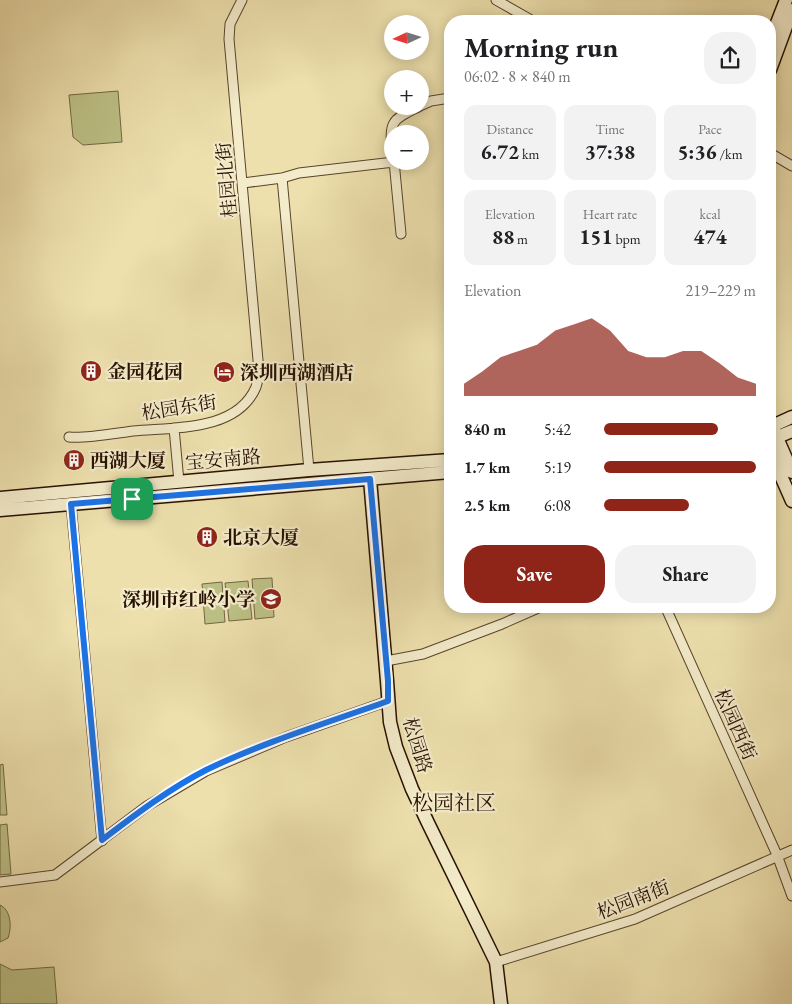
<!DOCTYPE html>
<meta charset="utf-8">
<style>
:root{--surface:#fff;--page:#f2f2f2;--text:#202124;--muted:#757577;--accent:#8f2418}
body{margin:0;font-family:"EB Garamond","Noto Serif SC",serif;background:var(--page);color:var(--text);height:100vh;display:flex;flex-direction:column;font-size:19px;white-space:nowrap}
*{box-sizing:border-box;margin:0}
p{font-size:16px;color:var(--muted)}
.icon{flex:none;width:28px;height:28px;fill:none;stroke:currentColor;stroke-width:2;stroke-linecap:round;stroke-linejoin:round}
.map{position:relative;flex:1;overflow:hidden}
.side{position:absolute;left:444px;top:15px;width:332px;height:598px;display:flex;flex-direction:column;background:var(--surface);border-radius:20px;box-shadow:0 2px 12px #0003}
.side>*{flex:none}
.needle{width:32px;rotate:266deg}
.tools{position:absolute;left:384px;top:15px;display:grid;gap:10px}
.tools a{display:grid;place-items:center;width:45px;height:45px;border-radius:50%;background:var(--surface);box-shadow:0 2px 12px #0003;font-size:25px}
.pin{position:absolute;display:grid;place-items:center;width:42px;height:42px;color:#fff;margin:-21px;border-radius:10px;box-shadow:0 2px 8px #0006}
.round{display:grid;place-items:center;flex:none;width:52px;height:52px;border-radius:20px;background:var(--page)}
.overview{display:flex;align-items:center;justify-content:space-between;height:85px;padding:0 20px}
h1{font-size:28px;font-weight:700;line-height:38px}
.figures{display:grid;grid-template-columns:repeat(3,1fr);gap:8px;height:85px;padding:5px 20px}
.figures div{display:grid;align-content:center;border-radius:12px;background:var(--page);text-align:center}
.figures b{font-size:21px;font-weight:700}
.figures small{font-size:14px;font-weight:400}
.figures p{font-size:14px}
.chart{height:140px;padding:10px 20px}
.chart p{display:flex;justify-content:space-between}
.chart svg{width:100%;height:90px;margin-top:5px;fill:var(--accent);opacity:.7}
.cta{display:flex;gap:10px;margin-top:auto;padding:10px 20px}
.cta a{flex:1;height:58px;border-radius:20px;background:var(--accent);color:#fff;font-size:20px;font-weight:700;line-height:58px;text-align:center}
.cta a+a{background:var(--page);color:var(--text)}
ul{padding:0 20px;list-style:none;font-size:16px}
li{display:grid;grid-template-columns:80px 60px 1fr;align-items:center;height:38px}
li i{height:12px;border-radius:6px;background:var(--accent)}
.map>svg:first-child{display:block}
</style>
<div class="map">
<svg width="792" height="1004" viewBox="0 0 792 1004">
<rect width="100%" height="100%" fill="#ede0ad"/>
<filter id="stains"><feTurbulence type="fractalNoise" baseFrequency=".004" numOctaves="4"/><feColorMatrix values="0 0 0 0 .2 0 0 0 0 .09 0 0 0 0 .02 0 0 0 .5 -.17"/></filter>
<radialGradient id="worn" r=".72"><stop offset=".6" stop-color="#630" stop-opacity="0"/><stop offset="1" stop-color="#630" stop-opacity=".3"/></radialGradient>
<!-- green -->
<path fill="#bdc186" stroke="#726843" d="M118,91l4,51 -39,3 -10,-8 -4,-42z
M272,578l2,39 -19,2 -3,-40z
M248,581l4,38 -23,2 -4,-38z
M222,582l3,40 -20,2 -3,-40z
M3,764l4,51h-7v-50z
M7,824l4,50 -11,1v-50z
M0,905c11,5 12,22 8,33l-8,4z
M0,964l12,6 42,-3 3,37h-57z"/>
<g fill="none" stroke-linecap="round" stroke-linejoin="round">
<!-- street casing -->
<g stroke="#58442b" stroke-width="11">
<path id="street" d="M496,0l37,21
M420,106l11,-5 19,-3
M392,151c-3,-32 1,-31 28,-45
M770,153l22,13
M394,161l7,73
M282,178l27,292
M243,183l39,-5 17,-5 95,-11
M174,428l5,54
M69,437c14,2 48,-4 64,-6 40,-4 104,1 123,-44 3,-9 3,-18 2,-27l-29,-321 1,-15 12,-24
M71,504l31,337
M665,606l112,249 15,41
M386,661l37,-7 79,-30 41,-18
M0,882l55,-7 92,-69 59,-35 80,-34 102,-36
M496,962l139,-43 157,-69"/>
</g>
<!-- secondary casing -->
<g stroke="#271000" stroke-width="15">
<path id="secondary" d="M770,41l16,-41
M770,70l22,-60
M770,422l22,50
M770,427l22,-10
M770,440l22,-9
M770,451l22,50
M370,479l17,202 3,41 6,25 16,42 16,34 68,139 5,42
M0,498l309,-28 141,-10
M0,510l450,-38"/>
</g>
<!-- street -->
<use href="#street" stroke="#f3ebca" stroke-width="9"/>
<!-- secondary -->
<use href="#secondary" stroke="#f3ebca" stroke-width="12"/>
</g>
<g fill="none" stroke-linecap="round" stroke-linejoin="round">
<!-- route casing -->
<g stroke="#fff" stroke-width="10">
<path id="route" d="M370,479l18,202v20c-61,22 -124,41 -182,69 -37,19 -71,45 -104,70l-31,-336z"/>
</g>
<!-- route -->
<use href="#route" stroke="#1a73e8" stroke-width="6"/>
</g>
<!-- icons -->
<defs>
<g id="building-disc" transform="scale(1.125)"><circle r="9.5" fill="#8f2418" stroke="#f3ebca"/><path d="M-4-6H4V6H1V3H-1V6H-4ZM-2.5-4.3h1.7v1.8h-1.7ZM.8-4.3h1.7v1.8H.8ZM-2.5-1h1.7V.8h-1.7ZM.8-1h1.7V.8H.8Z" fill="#fff"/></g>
<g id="hotel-disc" transform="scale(1.125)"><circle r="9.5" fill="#8f2418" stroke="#f3ebca"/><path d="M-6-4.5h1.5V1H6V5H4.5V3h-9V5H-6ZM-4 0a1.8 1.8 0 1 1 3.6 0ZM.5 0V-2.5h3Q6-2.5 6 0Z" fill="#fff"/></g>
<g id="school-disc" transform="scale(1.125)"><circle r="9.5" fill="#8f2418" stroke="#f3ebca"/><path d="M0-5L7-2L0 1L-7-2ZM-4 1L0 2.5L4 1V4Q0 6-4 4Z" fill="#fff"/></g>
</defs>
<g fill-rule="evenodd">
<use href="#building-disc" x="91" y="371"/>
<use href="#hotel-disc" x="224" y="372"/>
<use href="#building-disc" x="74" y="460"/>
<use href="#building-disc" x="207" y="537"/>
<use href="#school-disc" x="271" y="599"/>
</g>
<g text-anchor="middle" stroke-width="4.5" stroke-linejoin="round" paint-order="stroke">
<!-- street labels -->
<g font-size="19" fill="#271000" stroke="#f3ebca">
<text transform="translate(226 180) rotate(-95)" y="7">桂园北街</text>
<text transform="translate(179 407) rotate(-9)" y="7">松园东街</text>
<text transform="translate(223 459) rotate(-5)" y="7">宝安南路</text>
<text transform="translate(736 724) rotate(66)" y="7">松园西街</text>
<text transform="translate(418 745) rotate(73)" y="7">松园路</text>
<text transform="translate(633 899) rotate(-21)" y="7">松园南街</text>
</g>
<!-- poi labels -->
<g font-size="19" font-weight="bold" fill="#271000" stroke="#f3ebca" text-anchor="start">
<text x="107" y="378">金园花园</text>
<text x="240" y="379">深圳西湖酒店</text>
<text x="90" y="467">西湖大厦</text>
<text x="223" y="544">北京大厦</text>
<text x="255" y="606" text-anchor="end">深圳市红岭小学</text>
</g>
<!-- quarter labels -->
<g font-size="21" fill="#271000" stroke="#f3ebca">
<text x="454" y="810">松园社区</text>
</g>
</g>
<rect width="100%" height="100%" filter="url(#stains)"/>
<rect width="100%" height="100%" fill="url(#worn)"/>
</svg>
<div class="tools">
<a><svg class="needle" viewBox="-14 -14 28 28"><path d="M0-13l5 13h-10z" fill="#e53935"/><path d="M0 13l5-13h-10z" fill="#757577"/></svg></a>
<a>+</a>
<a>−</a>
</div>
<div class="pin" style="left:132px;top:499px;background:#1e9e55"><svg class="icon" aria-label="arrive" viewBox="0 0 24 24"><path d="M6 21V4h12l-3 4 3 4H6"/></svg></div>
<section class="side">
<div class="overview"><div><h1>Morning run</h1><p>06:02 · 8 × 840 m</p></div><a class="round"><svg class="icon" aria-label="share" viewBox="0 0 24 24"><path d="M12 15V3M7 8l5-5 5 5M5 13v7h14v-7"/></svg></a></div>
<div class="figures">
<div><p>Distance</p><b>6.72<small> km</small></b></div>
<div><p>Time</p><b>37:38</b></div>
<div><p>Pace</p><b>5:36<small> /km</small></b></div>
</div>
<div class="figures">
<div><p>Elevation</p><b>88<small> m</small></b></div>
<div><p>Heart rate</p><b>151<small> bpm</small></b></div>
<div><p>kcal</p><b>474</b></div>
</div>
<div class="chart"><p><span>Elevation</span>219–229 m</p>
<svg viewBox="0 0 160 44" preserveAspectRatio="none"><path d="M0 44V38L10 32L20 25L30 22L40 19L50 12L60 9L70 6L80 12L90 22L100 25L110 25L120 22L130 22L140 28L150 35L160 38V44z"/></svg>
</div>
<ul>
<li><b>840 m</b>5:42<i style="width:75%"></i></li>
<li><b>1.7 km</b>5:19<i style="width:100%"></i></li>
<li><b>2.5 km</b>6:08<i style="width:56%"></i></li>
</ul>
<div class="cta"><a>Save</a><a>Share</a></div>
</section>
</div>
